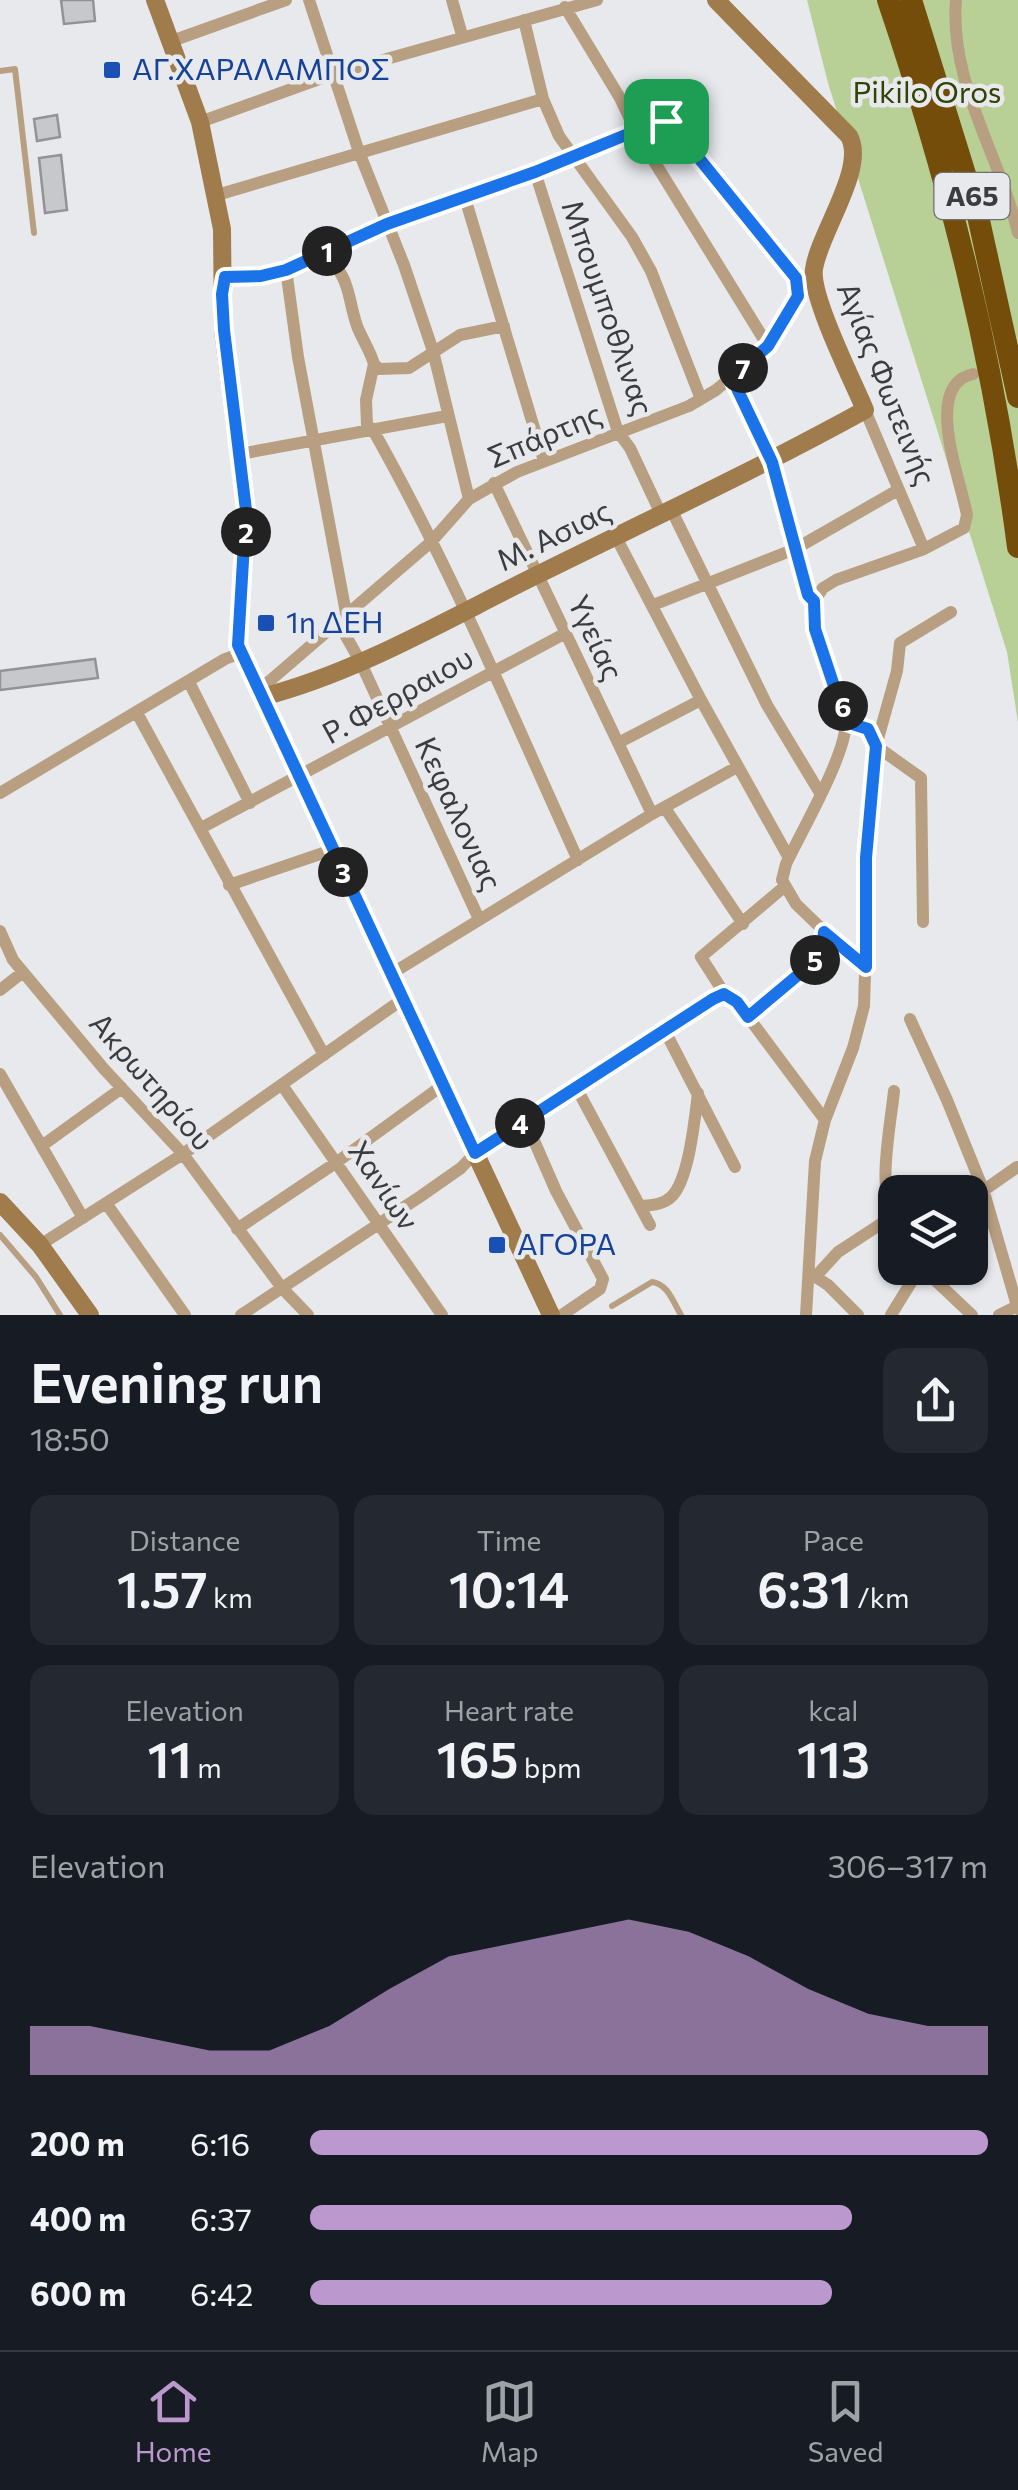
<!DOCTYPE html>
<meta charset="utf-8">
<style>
:root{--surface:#171b24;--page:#242831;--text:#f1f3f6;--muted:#9ea1a6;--line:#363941;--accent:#bb98cd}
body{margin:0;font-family:Commissioner,sans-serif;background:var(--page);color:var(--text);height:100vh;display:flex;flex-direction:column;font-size:38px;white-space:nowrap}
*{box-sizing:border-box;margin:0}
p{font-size:32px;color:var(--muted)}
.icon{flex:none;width:55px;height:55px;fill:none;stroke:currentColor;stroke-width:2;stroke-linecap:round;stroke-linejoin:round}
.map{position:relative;height:1315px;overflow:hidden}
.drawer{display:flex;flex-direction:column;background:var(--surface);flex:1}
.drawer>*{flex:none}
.tools{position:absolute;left:878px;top:1175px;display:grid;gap:20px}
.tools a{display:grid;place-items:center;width:110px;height:110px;border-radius:20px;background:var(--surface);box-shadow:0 2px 8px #0004;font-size:50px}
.pin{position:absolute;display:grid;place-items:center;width:85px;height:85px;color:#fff;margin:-42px;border-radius:20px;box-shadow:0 5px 15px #0006}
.km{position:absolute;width:50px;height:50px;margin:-25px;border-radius:50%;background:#222;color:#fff;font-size:28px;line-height:50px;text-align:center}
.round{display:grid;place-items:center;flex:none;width:105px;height:105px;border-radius:20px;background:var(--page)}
.head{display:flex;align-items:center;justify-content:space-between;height:170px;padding:0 30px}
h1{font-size:55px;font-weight:600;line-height:75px}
.stats{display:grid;grid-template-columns:repeat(3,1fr);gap:15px;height:170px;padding:10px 30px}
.stats div{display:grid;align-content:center;border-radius:20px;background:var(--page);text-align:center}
.stats b{font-size:50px;font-weight:600}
.stats small{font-size:28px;font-weight:400}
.stats p{font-size:28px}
.chart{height:280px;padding:20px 30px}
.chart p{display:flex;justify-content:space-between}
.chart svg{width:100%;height:180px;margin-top:10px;fill:var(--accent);opacity:.7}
ul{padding:0 30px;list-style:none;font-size:32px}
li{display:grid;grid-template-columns:160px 120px 1fr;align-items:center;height:75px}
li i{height:25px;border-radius:12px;background:var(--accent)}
.menu{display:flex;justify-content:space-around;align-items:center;height:140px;border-top:2px solid var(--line);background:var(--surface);font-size:28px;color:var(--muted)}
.menu a{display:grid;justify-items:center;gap:5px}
.menu .active{color:var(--accent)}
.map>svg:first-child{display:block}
</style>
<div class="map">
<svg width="1018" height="1315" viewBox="0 0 1018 1315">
<rect width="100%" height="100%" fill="#e7e9ed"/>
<!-- green -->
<path fill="#b8d096" d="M807,0h211v722l-11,-70 -179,-569z"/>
<!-- building -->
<path fill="#c6c8cb" stroke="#929397" stroke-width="2.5" d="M61,0h32l2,21 -31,3z
M57,115l3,22 -23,4 -3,-22z
M61,155l6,55 -22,3 -6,-55z
M95,659l3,19 -98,12v-19z"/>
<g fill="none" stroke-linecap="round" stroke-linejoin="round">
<!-- lane -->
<path stroke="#b89f81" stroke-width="6" d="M0,71l15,-2 19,164
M0,1235l36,42 24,38
M612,1306l40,-24c16,2 21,20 29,33"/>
<!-- street -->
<path stroke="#b89f81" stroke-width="12" d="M309,0l50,152 45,113 29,86 36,148
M452,0l10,35
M956,0c-7,83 44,155 62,233
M565,7l55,91 16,34 132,214
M524,20l19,79 16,37 73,101 19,34 50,128
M169,42l117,-42
M200,122l133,-48 264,-74
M535,172l83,260 12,16 31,66
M217,195l326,-96
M465,198l79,263
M322,253c30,25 24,40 35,73 5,13 13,24 17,38l5,5 30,-1 51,-33 44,-9
M286,269l12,88 48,256
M225,277h36l25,-8 101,-45 78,-26 202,-77 129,157 3,18 -31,50 -52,44 -27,16 -172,66 -48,27 -38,43 -173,149
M374,364l-8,36 1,25 6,5c78,138 139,285 205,430
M732,378l39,84 37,133 6,6c-5,43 30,78 32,119 1,34 -44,110 -60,144l-4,16 14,24 29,28 -3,16 -7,12 -67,57
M865,410l59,139
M240,454l207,-38
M494,483l158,331
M671,509l96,196 53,88
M616,537l85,163 88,158
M814,601l9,-13 13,-8 88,-31 40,-21 3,-13c-6,-35 -45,-130 6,-141
M653,605l142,-56 103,-59
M338,622l22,39 119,258
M189,682l61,121
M137,713l187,342
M846,722l22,7 8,17 45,32 2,144
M618,743l83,-43
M0,793l225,-134 16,-6
M665,808l78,116
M201,828l363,-194
M229,885l103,-35
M0,931l13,29 91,109 79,85 99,134 26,27
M825,932l41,35
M391,974l261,-160 85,-47
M0,990l23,-18
M724,993l-23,-36 83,-70
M910,1019l37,81 36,89 35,120
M664,1029l71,138
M0,1074l83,144
M282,1085l160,230
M576,1087l74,138
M894,1091c-5,46 -17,96 1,139
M525,1120l31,71 47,88 -3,10 -38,26
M43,1145l79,-57
M970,1200l47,-33
M106,1203l79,112
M640,1206c11,-1 23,-1 31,-9 18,-16 24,-80 27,-104
M237,1229l100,-67 106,-77
M40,1245l143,-91 220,-155
M922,1268l50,47
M811,1274l17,11 30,30
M816,1276l22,-24 52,-34
M241,1315l180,-119 40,-28 14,-15 249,-160 13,9 88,118
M806,1315l9,-154 10,-41 28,-72 11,-42 6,-195 6,-65 21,-75 3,-28 51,-31
M891,1315l29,-47
M999,1315l18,-9"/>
<!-- secondary -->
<path stroke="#a07b4c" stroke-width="18" d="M155,0l45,122 22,107 1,101 23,181 -8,134 313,670
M262,697c97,-25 187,-79 277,-123 109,-54 219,-105 326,-164 -12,-29 -55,-114 -51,-141 5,-36 53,-101 35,-133l-133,-136
M0,1202l40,43 50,70"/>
<!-- highway -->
<path stroke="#754d0b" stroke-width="22" d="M888,0c62,183 105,356 130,547
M911,0l67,216 40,181"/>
</g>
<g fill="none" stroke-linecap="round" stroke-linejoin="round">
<!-- route casing -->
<g stroke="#fff" stroke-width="20">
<path id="route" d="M660,121l12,4 124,153 2,18 -30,50 -36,32 40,84 36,133 6,6 1,28 31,93 22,7 8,17 -10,112v109l-42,-35 -2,16 -6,12 -68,57 -11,-15 -13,-8 -11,5 -238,154 -237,-508 8,-135 -22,-180 -2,-36 3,-17 36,-1 25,-6 101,-46 148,-52z"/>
</g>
<!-- route -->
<use href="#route" stroke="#1a73e8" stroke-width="12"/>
</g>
<!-- markers -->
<g fill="#1a4fb4" stroke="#e7e9ed" stroke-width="4">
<rect x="102" y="60" width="20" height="20" rx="5"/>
<rect x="256" y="613" width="20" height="20" rx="5"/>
<rect x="487" y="1235" width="20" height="20" rx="5"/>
</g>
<g text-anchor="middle" stroke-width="9" stroke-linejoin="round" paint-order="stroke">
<!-- shield labels -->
<rect fill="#e7e9ed" stroke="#6f7072" stroke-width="2.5" x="934.5" y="173" width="75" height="46" rx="8"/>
<g font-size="28" font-weight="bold" fill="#3b3c3d">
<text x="972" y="206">Α65</text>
</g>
<!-- transit labels -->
<g font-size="30" fill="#164399" stroke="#e7e9ed" text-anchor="start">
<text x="132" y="80">ΑΓ.ΧΑΡΑΛΑΜΠΟΣ</text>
<text x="286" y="633">1η ΔΕΗ</text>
<text x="517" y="1255">ΑΓΟΡΑ</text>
</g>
<!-- park labels -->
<g font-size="30" fill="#314405" stroke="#e7e9ed">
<text x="927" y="103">Pikilo Oros</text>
</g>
<!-- street labels -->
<g font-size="30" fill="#3b3c3d" stroke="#e7e9ed">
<text transform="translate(607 308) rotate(71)" y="10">Μπουμποθλινας</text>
<text transform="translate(886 384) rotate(68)" y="10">Αγίας Φωτεινής</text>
<text transform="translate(545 436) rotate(-23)" y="10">Σπάρτης</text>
<text transform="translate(554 536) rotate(-26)" y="10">Μ. Ασιας</text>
<text transform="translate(595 638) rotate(65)" y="10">Υγείας</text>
<text transform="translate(398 696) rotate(-29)" y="10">Ρ. Φερραιου</text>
<text transform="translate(458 814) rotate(65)" y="10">Κεφαλονιας</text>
<text transform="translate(151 1082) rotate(49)" y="10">Ακρωτηρίου</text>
<text transform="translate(383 1186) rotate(56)" y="10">Χανίων</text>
</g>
</g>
</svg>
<div class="tools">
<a><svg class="icon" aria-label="layers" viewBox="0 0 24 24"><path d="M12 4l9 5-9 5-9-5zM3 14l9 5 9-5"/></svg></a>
</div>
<div class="pin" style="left:666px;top:121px;background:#1e9e55"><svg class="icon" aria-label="arrive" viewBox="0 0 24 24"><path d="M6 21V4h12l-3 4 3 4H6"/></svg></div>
<b class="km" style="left:327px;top:251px">1</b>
<b class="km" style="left:246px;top:532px">2</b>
<b class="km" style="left:343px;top:872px">3</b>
<b class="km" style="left:520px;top:1123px">4</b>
<b class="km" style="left:815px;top:960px">5</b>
<b class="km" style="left:843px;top:706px">6</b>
<b class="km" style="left:743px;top:368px">7</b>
</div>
<section class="drawer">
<div class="head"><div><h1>Evening run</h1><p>18:50</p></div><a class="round"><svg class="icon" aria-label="share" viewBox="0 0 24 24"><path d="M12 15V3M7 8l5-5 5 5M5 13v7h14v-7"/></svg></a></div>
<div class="stats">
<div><p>Distance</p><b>1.57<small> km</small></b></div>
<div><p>Time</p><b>10:14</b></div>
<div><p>Pace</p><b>6:31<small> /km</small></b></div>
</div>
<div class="stats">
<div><p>Elevation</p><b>11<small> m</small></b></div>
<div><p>Heart rate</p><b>165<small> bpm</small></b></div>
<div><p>kcal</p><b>113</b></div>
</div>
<div class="chart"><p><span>Elevation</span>306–317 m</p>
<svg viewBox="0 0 160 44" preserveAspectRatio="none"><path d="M0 44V32L10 32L20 35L30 38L40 38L50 32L60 23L70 15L80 12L90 9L100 6L110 9L120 15L130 23L140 29L150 32L160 32V44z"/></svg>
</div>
<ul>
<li><b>200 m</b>6:16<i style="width:100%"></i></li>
<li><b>400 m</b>6:37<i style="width:80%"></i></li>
<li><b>600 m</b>6:42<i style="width:77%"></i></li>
</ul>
</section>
<nav class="menu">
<a class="active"><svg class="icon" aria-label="home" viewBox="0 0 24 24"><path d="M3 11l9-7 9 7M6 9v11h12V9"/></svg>Home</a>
<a><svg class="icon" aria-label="map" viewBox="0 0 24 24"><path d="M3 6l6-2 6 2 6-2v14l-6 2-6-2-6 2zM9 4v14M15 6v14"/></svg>Map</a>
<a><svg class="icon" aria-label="saved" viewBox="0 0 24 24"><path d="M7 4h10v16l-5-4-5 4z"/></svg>Saved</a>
</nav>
